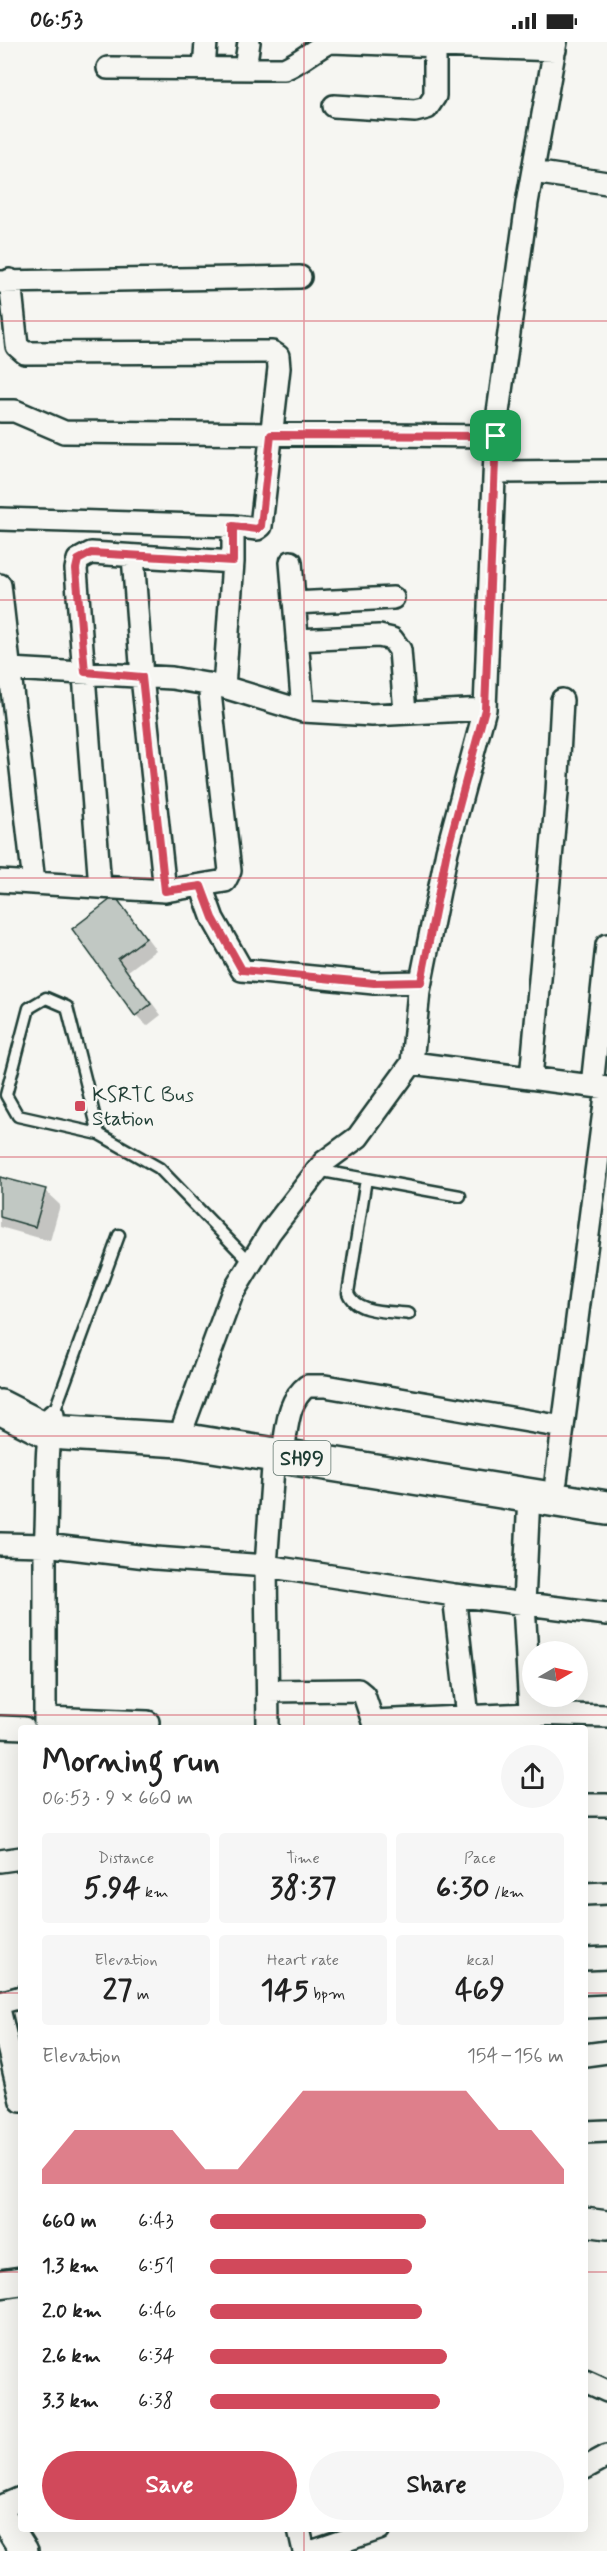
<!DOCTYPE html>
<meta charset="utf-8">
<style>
:root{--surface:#fff;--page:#f6f6f6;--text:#222;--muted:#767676;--accent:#d1495b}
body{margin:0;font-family:Mynerve,sans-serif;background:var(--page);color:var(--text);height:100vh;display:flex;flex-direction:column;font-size:22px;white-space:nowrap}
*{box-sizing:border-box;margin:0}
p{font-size:20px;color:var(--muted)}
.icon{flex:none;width:33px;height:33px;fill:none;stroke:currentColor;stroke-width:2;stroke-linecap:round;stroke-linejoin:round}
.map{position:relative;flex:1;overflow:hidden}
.drawer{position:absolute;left:18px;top:1683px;width:570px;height:807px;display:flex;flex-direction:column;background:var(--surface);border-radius:6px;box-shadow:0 6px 24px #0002}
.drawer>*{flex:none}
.needle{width:39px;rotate:81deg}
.fabs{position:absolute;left:522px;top:1599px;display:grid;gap:12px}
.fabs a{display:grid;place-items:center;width:66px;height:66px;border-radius:50%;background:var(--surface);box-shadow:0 6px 24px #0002;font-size:30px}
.pin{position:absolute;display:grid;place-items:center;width:51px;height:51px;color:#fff;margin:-26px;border-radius:12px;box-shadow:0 3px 9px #0006}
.round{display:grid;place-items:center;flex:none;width:63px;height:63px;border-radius:32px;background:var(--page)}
.head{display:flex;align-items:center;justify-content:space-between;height:102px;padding:0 24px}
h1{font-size:33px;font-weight:800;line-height:45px}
.metrics{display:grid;grid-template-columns:repeat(3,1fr);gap:9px;height:102px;padding:6px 24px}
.metrics div{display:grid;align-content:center;border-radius:6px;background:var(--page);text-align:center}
.metrics b{font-size:30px;font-weight:800}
.metrics small{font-size:16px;font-weight:400}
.metrics p{font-size:16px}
.chart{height:168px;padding:12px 24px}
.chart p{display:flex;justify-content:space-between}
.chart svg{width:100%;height:108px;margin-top:6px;fill:var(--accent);opacity:.7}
.primary-button{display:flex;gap:12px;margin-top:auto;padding:12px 24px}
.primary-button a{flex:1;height:69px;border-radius:36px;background:var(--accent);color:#fff;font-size:24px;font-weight:800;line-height:69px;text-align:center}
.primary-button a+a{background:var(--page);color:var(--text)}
ul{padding:0 24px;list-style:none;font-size:20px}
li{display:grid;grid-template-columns:96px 72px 1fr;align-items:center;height:45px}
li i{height:15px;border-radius:8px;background:var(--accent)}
.status{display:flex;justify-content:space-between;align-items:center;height:42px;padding:0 30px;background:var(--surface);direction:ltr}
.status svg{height:16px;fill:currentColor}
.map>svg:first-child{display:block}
</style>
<div class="status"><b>06:53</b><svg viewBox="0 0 49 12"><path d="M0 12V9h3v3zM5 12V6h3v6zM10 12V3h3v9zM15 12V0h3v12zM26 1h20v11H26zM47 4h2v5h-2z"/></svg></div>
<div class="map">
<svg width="607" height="2509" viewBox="0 0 607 2509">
<rect width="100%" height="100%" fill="#f6f6f2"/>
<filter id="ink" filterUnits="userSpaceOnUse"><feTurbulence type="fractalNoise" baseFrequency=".0167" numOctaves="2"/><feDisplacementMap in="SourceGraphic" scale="12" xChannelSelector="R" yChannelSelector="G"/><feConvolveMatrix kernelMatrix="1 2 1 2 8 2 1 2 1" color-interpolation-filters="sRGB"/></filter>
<g filter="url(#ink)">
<!-- shadow -->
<path fill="#0003" d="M115,856l11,12 30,40 -28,21 33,44 -14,11 -11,-11 -62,-86z
M0,1136l45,13 15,14 -10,36 -50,-14z"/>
<!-- building -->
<path fill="#c1c8c3" stroke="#1f3d34" stroke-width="1.5" d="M115,854l31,42 -28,21 33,45 -16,12 -63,-87z
M0,1135l46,12 -11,38 -35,-10z"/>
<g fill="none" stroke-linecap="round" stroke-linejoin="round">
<!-- service casing -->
<g stroke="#1f3d34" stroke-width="15">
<path id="service" d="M99,1092l-32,-127 -21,-9 -17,10 -23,87 12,21 81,18 60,34 92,95
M317,1128l143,26
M366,1137l-18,114c8,21 42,18 61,21
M53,1373l66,-180"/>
</g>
<!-- minor casing -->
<g stroke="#1f3d34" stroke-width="26">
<path id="minor" d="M331,0l224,8
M108,26l176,1c17,-7 29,-19 45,-27
M204,27l2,-27
M245,27l4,-27
M334,64l81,5 12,-3 8,-12v-54
M533,130l74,11
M0,240l300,-5
M0,369h15l49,21 432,4
M496,430l111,-1
M0,477l233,7 24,3 4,-3 18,-158 -1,-12 -6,-4 -247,1 -8,-7 -7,-66
M133,514l9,121 23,214
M291,520l12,149
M0,543l34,298
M294,561l99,-5
M297,598l82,-4 13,3 8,11 5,63
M10,627l162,9 52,9 79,24 69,4 113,-6
M224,645l9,-125v-36
M0,839l165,10 60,-10 5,-10 -21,-187
M201,844l12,33 29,51 132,13 47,-1
M100,845l-24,-318 2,-9 13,-7 142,9
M412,1021l195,25
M531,1036l26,-285 5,-93
M592,1044l15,-141
M285,1397c3,-20 5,-40 22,-53h18l238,41
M181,1398l3,-16 48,-130 38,-62 54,-70 34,-25 54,-74 7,-72 28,-140 38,-142 11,-282 31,-224 29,-161
M556,1439l51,-393
M529,1453l-5,109 7,124
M0,1502l45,1 110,13 111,8 188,29 153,19
M454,1553l14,122
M268,1649l90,-1 6,5 11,33
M45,1676l103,4
M373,1679l157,-7 77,2
M0,1685l24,1
M45,1686v-183c4,-41 -2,-93 8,-130
M268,1686l-2,-162 8,-113
M585,1763h22
M0,1819l21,-3
M585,1852l22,-1
M585,1917l22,-1
M0,1961l21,-6
M585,1965l22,-1
M0,1971l21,88
M585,2013l22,-3
M585,2090l22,-1
M585,2339l22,10
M585,2426l22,-12
M0,2465l21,-9
M299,2487l5,22
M314,2509l65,-22"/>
</g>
<!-- tertiary casing -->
<g stroke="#1f3d34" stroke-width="32">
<path id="tertiary" d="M585,2180l22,3
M0,2242l21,-3
M0,2471l24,38"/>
</g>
<!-- primary casing -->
<g stroke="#1f3d34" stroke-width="38">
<path id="primary" d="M0,1365l49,25 132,8 426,68"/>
</g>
<!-- service -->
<use href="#service" stroke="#f6f6f2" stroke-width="10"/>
<!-- minor -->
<use href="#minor" stroke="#f6f6f2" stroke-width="21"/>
<!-- tertiary -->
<use href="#tertiary" stroke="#f6f6f2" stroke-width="27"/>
<!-- primary -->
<use href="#primary" stroke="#f6f6f2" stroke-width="33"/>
</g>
</g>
<g fill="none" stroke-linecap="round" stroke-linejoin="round" filter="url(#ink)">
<!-- route casing -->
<g stroke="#fff" stroke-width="12">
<path id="route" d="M271,393l225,1 -11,273 -38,142 -26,131 -47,1 -132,-13 -29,-52 -12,-32 -36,5 -23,-214 -57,-5 -9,-103 2,-9 13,-7 142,8v-35l24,3 4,-3z"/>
</g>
<!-- route -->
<use href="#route" stroke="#d1495b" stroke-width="8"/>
</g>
<!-- grid -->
<path fill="none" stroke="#d1495b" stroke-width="1.5" stroke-opacity="0.55" d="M304,0v1686M0,279h607M0,558h607M0,836h607M0,1115h607M0,1394h607M0,1673h607M0,1951h21M585,1951h22M0,2230h21M585,2230h22M304,2487v22"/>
<!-- markers -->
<rect fill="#d1495b" stroke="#f6f6f2" stroke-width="2" x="74" y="1058" width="12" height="12" rx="3"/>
<g text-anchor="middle" stroke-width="4.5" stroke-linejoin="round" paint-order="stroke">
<!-- shield labels -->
<rect fill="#f6f6f2" stroke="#60746d" stroke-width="1.5" x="273.5" y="1399" width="57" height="34" rx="4.5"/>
<g font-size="20" font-weight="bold" fill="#1f3d34">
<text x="302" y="1423">SH99</text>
</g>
<!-- poi labels -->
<g font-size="21" fill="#1f3d34" stroke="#f6f6f2" text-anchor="start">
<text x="92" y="1059">KSRTC Bus<tspan x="92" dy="24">Station</tspan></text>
</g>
</g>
</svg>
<div class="fabs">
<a><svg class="needle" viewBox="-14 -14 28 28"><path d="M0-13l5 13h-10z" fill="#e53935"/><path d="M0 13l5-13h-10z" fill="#767676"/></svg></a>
</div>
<div class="pin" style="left:496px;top:394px;background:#1e9e55"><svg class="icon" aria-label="arrive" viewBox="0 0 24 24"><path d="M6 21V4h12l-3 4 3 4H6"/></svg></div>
<section class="drawer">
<div class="head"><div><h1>Morning run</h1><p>06:53 · 9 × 660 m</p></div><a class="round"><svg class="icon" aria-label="share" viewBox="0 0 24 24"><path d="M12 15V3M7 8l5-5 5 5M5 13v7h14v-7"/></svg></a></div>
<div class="metrics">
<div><p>Distance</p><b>5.94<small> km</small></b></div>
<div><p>Time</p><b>38:37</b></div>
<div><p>Pace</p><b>6:30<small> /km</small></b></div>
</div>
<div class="metrics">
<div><p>Elevation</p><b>27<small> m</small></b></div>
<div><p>Heart rate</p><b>145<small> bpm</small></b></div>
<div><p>kcal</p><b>469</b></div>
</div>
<div class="chart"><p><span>Elevation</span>154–156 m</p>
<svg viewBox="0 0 160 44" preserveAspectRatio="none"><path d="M0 44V38L10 22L20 22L30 22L40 22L50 38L60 38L70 22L80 6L90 6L100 6L110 6L120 6L130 6L140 22L150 22L160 38V44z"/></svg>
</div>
<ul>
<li><b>660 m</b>6:43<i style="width:61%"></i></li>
<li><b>1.3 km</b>6:51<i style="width:57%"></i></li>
<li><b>2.0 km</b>6:46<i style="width:60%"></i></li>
<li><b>2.6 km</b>6:34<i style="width:67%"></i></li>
<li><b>3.3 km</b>6:38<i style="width:65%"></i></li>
</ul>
<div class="primary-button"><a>Save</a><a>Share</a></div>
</section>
</div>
